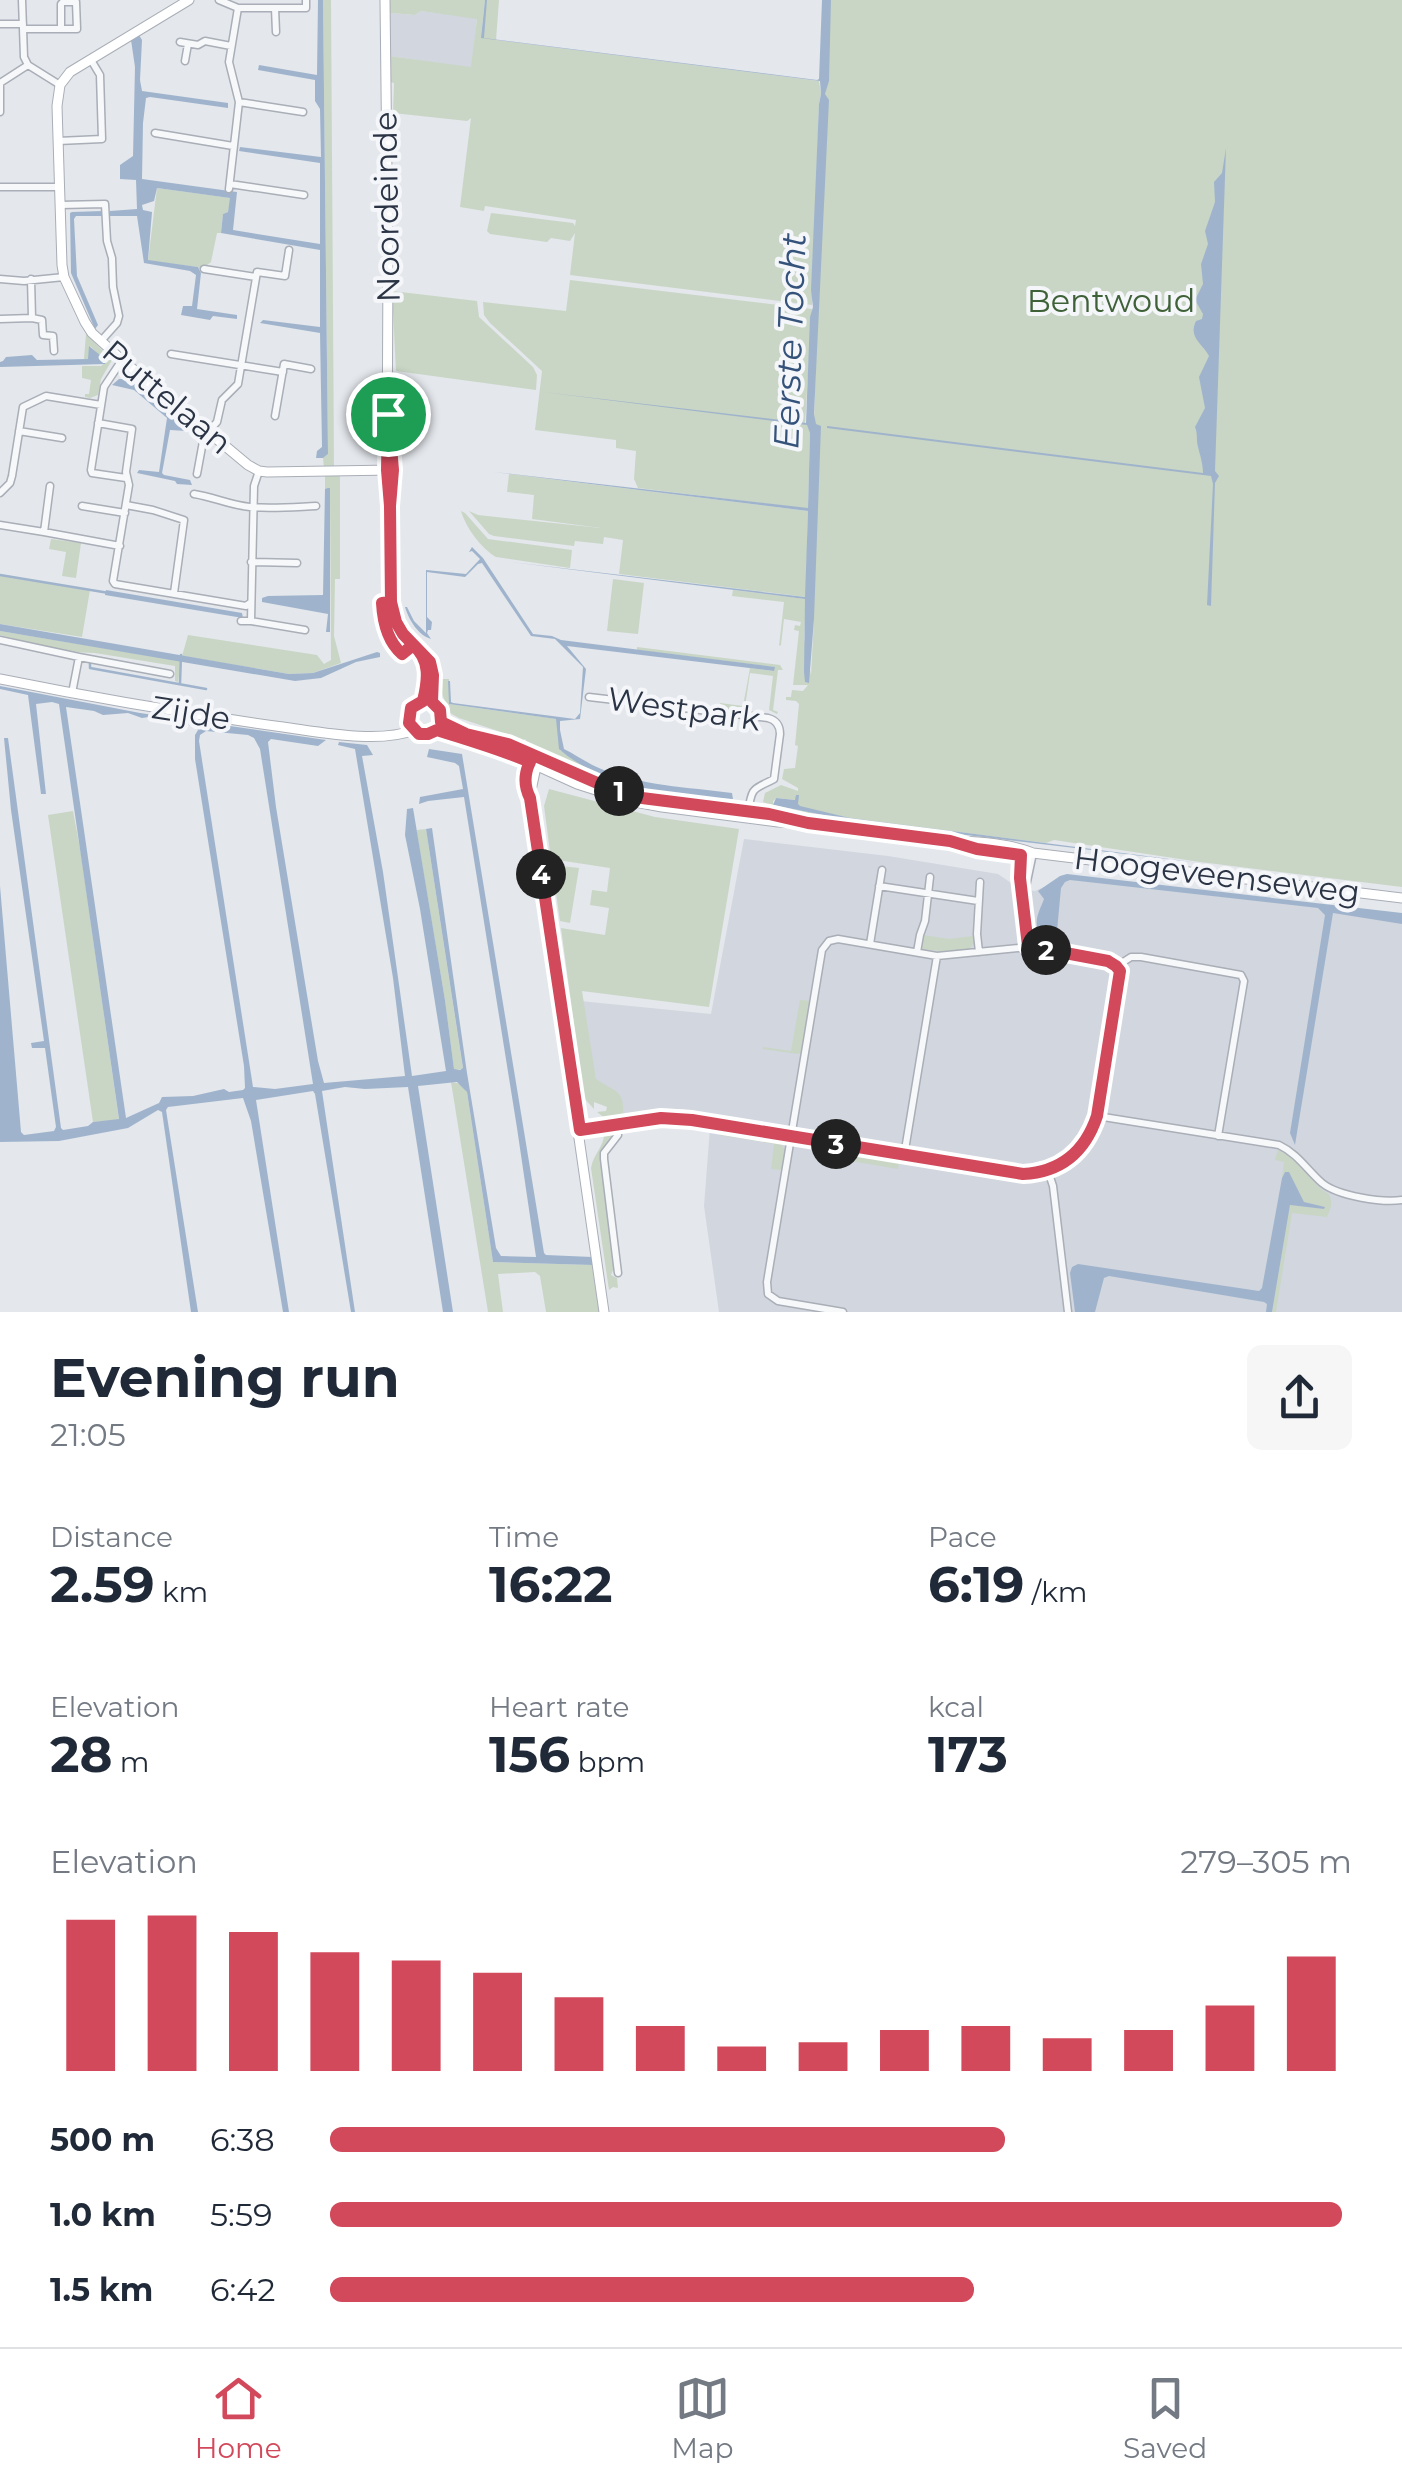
<!DOCTYPE html>
<meta charset="utf-8">
<style>
:root{--surface:#fff;--page:#f6f6f7;--text:#1f2937;--muted:#747a83;--line:#e0e1e3;--accent:#d1495b}
body{margin:0;font-family:Montserrat,sans-serif;background:var(--page);color:var(--text);height:100vh;display:flex;flex-direction:column;font-size:38px;white-space:nowrap}
*{box-sizing:border-box;margin:0}
p{font-size:32px;color:var(--muted)}
.icon{flex:none;width:55px;height:55px;fill:none;stroke:currentColor;stroke-width:2;stroke-linecap:round;stroke-linejoin:round}
.map{position:relative;height:1312px;overflow:hidden}
.details{display:flex;flex-direction:column;background:var(--surface);flex:1}
.details>*{flex:none}
.pin{position:absolute;display:grid;place-items:center;width:85px;height:85px;color:#fff;margin:-42px;border:5px solid #fff;border-radius:50%;box-shadow:0 2px 10px #0007}
.km{position:absolute;width:50px;height:50px;margin:-25px;border-radius:50%;background:#222;color:#fff;font-size:28px;line-height:50px;text-align:center}
.round{display:grid;place-items:center;flex:none;width:105px;height:105px;border-radius:15px;background:var(--page)}
.overview{display:flex;align-items:center;justify-content:space-between;height:170px;padding:0 50px}
h1{font-size:55px;font-weight:700;line-height:75px}
.figures{display:grid;grid-template-columns:repeat(3,1fr);gap:15px;height:170px;padding:10px 50px}
.figures div{display:grid;align-content:center}
.figures b{font-size:50px;font-weight:700}
.figures small{font-size:28px;font-weight:400}
.figures p{font-size:28px}
.chart{height:280px;padding:20px 50px}
.chart p{display:flex;justify-content:space-between}
.chart svg{width:100%;height:180px;margin-top:10px;stroke:var(--accent);stroke-width:6}
ul{padding:0 50px;list-style:none;font-size:32px}
li{display:grid;grid-template-columns:160px 120px 1fr;align-items:center;height:75px}
li i{height:25px;border-radius:12px;background:var(--accent)}
.tabs{display:flex;justify-content:space-around;align-items:center;height:140px;border-top:2px solid var(--line);background:var(--surface);font-size:28px;color:var(--muted)}
.tabs a{display:grid;justify-items:center;gap:5px}
.tabs .active{color:var(--accent)}
.map>svg:first-child{display:block}
</style>
<div class="map">
<svg width="1402" height="1312" viewBox="0 0 1402 1312">
<rect width="100%" height="100%" fill="#e4e7ec"/>
<!-- built -->
<path fill="#d2d6de" d="M421,11l56,7 -5,50 -83,-12 1,-43 25,2z
M744,839l144,17 110,18 22,15 15,2 32,-14 335,38v397h-683l-15,-106 7,-91 -28,-6 -68,6 -19,-35 -16,-79 131,13z"/>
<!-- green -->
<path fill="#c9d6c5" d="M323,0h8l3,468h-10l-1,-10 5,-4z
M390,0h95l-4,37 6,-37h12l-3,40 323,41 2,13 -2,10 -7,201 -242,-30 5,-42 -5,8 -19,-3 -4,4 -57,-8 -3,-3 4,-18 82,10 2,3 1,-6 -91,-14 -1,5 -24,-4 11,-89 -4,3 -74,-8 1,-30 -4,-1 -1,-26 82,11 6,-48 -56,-8 -6,4 -25,-2z
M830,0h572v887l-202,-25 -146,-22 -8,3 -192,-24 -58,-13v-6l-20,-2 -3,3v4l85,17 103,13h-15l-143,-20 -32,-3v-7l-8,-3 2,-9 16,-8 17,6v-3l-16,-9 2,-10 11,-1 3,-22 -3,-1 4,-41 -3,-3 -10,-1v-3h5l1,-7 11,1 5,-6h-15l6,-54 -5,-1 1,-5 5,1 1,-4 -17,-3 -3,26 -2,1 5,-44 -52,-6 1,-6 73,9 -2,40 7,36 3,-56v-198l11,-326z
M157,188l74,10 -3,14 -5,2 -2,19h-4l-6,29 -10,8 -3,-3 -50,-6z
M570,280l242,29 -7,115 4,2 1,7 -2,76 -170,-21 -4,-9 2,-28 -20,-3v-8l-81,-10 7,-59 -52,-48 -6,-8 -1,-13 83,9z
M392,291l85,10 2,16 54,50 4,8 -1,15 -140,-19z
M86,334l26,26 -11,19 -3,16 -8,3 -5,-1v-3h4l2,-14 -9,-2v-12h19l5,-4 -16,-16 -1,13h-5z
M509,474l299,37 -2,86 -187,-23 4,-34 -19,-3 -1,7 -28,-3 -1,5 -80,-10 -5,-2 -20,-23 9,4 123,13 -69,-9 2,-24 -27,-3z
M325,475h15v104h-5l-1,57 7,27 -28,10 -24,1 -107,-18 6,-21 129,20 7,9 7,-4 -1,-171h-5z
M461,511l4,2 23,26 84,11 -2,18 -74,-11c-15,-9 -30,-29 -35,-46z
M51,539l30,4 -5,35 -14,-2 4,-24 -17,-3z
M0,574l90,16 -8,47 -82,-13z
M613,579l31,4 -6,51 -31,-3z
M0,631l181,30 -3,21 -3,-1v-15l-80,-13c-32,0 -65,-11 -95,-18z
M637,647l143,18 3,5h-5l-5,40 5,2 -1,2 -8,-4 4,-34 -23,-3 -5,34 -11,3 -13,-1 -2,-3 1,-3 23,3 7,-38 23,3 1,-4 -137,-17z
M439,679h10v25l108,15 4,29 -1,2 32,20 -1,4 -62,-29 -4,-6 -4,3 -23,-11 -39,-13 -9,-5 -8,-19 -7,-3z
M549,789l106,28 84,12 -30,178 -127,-16 14,88c18,13 29,10 27,36l-17,4 -9,-7 9,-1 1,-4 -13,-5v7l-10,-11 -23,-170 44,7 4,-27 -19,-3 2,-15 15,2 3,-24 -59,-9 -7,-53z
M73,811l8,43 38,266 -26,2 -45,-307z
M426,829l37,240 -9,1 -9,-70 -28,-166v-4z
M552,865l27,3 -9,55 -10,-2z
M923,935l26,4 24,-3 1,7 -5,7 -28,1 -22,-2z
M800,1000l11,1 -9,51 -4,2 -35,-5v-2l28,4z
M451,1082l10,2 6,8 26,170 99,3 7,47h-53l-6,-36 -5,-4 -37,2 5,38h-15z
M720,1128l58,11 8,13 -3,18 -12,-1 3,-25 -55,-9z
M613,1130l2,5 -15,19 14,114 -3,7 6,3 1,10 -5,-1 -4,3 -18,-122c2,-14 14,-22 13,-36z
M817,1147l79,13 3,1 -1,8 -82,-14z
M1278,1150c25,12 26,22 43,39 6,5 9,3 10,12 1,6 -2,11 -4,16l-35,-4 -16,99h-4l18,-107 34,4 1,-2 -21,-5 -15,-30h-4l-3,6 2,-16 -9,-2z"/>
<!-- water -->
<path fill="#9fb4cc" fill-rule="evenodd" d="M318,0h5l5,454 -5,4h-7l1,-7 5,-4 -2,-114 -60,-10 3,-3 57,7v-77l-99,-17 2,-19 5,-2 2,-14 -73,-10 -3,13 -12,4 1,5 9,2 -4,48 50,7 3,6 -4,36 40,6v4l-24,-3 -3,4 -29,-5 2,-9h9l4,-31 -6,-4 -46,-8 -7,-47h-27v-5l27,-2 -1,-29 -16,-1v-14l13,-9 2,-89 -4,-27 8,-5 3,5 -2,40 2,11 86,12v5l-78,-11 -4,1 -3,25 -1,56 95,13 -4,38 87,14v-81l-81,-12 1,-4 81,10 -1,-48 -5,-8v-21l-57,-10 1,-5 58,10z
M485,0h2l-3,38 333,42 2,-1 3,-79h9l-2,81 -4,13 4,6 -15,314 2,10 5,2 -7,193 -5,64 -4,-1 -1,-10 1,-73 -294,-37 294,35 3,-86 -314,-39 314,36 2,-75 -3,-8 -264,-33 263,31 4,-106 3,-10 -2,-17 8,-186 2,-10 -1,-13 -339,-43z
M1226,148l-11,323 4,5 -4,7 -4,123 -4,-1 6,-121 -2,-8 -384,-48v-2l376,47c0,-9 -3,-18 -5,-26 -2,-8 0,-13 -3,-20l10,-19 -6,-31 10,-21c-7,-13 -21,-18 -13,-35l6,-2 1,-5 -8,-14 8,-16 -2,-20 7,-20 -3,-13 10,-29 -1,-20 8,-9z
M103,211l1,5h-28l-2,3 3,57 21,49 -3,4 -24,-56 -1,-60 2,-1z
M89,346l17,14 -1,4 -105,3v-5l3,-1 3,-4 26,-2 5,5 51,-1z
M119,379h10l60,49 -2,3 -17,-1 -8,43 2,2 26,5 2,5 -15,-1 -2,-3 -38,-8 2,-3 20,2 8,-54 -33,-28 -22,-5z
M328,488h2v144h-4l2,-18 -66,-12v-4l6,-2 55,-1 2,-106z
M472,547l11,11 50,76 19,2 9,4 214,27 -1,4 -207,-25 19,23 -6,50 -20,2v9l4,19c12,6 23,14 35,19 41,18 89,19 133,25l1,6c-56,-2 -130,-11 -174,-50l-3,-30 -107,-15 -1,-23h2l1,21 2,1 122,16 5,-6 3,-46 -28,-28 -24,-3 -49,-73 -4,1 -13,13 -38,-5v45l5,5 -1,8h-3l-1,3 4,6c-13,-4 -22,-19 -26,-32h2l7,14 12,12v-63l40,4 14,-15 -8,-8 -3,1z
M106,590l136,23 1,5 -138,-23z
M0,624l289,50 24,-1 64,-21 3,1v4l-24,5 -35,16 -26,3 -295,-50z
M0,686l140,27 186,27 -8,6 -47,-7 -3,3 8,65 42,254 6,22 81,-7 -12,-98 -38,-229 -17,-4 1,-3 28,3 6,10 -11,1 21,116 29,204 34,-5 -26,-162 -15,-74 2,-26 6,-1 32,192 9,69 6,1 3,-2 -37,-239 6,-1 35,245 29,175 5,8 35,1 -19,-129 -53,-331 -36,4 -9,3 1,-7 43,-8 -4,-23 -4,-3 -28,-6 2,-8 33,5 82,499 2,2 46,2v8l-99,-3 -26,-170 -10,-10 -39,4 35,226h-10l-35,-225 -43,2 -20,-2 -23,4 33,221h-4l-36,-218 -2,-3 -57,9 33,212h-6l-32,-191 -8,-23 -75,9 -2,3 32,202h-7l-29,-200 -4,-2 -30,18 -69,13 -59,1v-256l21,246 3,3 30,-4 2,-4 -11,-79h-13l-1,-5 13,-2 -33,-231 -7,-72h4l53,390 2,2 25,-4 5,-4 26,-3 -60,-415 -7,-2 -16,2 10,90h-5l-13,-99 -28,-6zM66,707l28,4 9,4 25,-2 14,5 7,-1c16,10 34,1 49,13l-3,5v24l49,307 1,22 -2,2 -14,2 -5,-3 -31,7 -31,1 -3,6 -33,15zM206,731l42,4 6,3 6,11 53,335 -38,5 -22,-2 -54,-346 1,-6z
M796,795h3l-1,9 2,2 50,12 350,45 -342,-41 -85,-17 3,-7 19,2z
M1067,874l335,39v11l-69,-11 -38,232 -5,-12 35,-218 -7,-7 -248,-28 -5,2 -4,6 -4,43 -5,5 -13,-3c-6,-13 1,-23 5,-34l-6,-8 22,-15z
M1285,1172h4l15,30 21,5 -1,2 -34,-4 -18,107h-6l1,-8 -3,-2 -155,-26 -5,2 -9,34h-20l-5,-39 2,-6 6,-3 181,27 3,-3 20,-110z"/>
<g fill="none" stroke-linecap="round" stroke-linejoin="round">
<!-- stream -->
<path stroke="#9fb4cc" stroke-width="2.5" d="M0,575l109,18
M90,663v5l116,21
M180,683l1,-28"/>
<!-- street casing -->
<g stroke="#a9aeb7" stroke-width="9">
<path id="street" d="M22,0l2,57 4,8 32,20
M219,0l19,8 -9,54 10,40 -10,87
M238,8h68v-8
M275,8l1,24
M0,24h23
M23,29h54l-1,-27h-13l-2,2v25
M180,42l18,3 7,-4 26,5
M185,61l3,-17
M239,102l64,10
M0,112v-29l28,-18
M155,133l78,13
M58,141l44,-2 -2,-64 -9,-15
M230,184l74,11
M0,187h59
M60,205l45,-1 2,37 5,17 1,29 6,29 -2,7 -16,18
M204,269l52,8
M0,279l24,2 40,-4
M31,279l1,39 10,2 1,15 10,1 1,15
M0,319l32,-1
M171,354l112,18
M122,360l-18,27 -13,83 1,3 34,5
M275,416l9,-52 27,5
M98,423l34,6 -6,43 3,13 -16,96 2,3 131,22 4,-3
M19,431l43,7
M197,474l7,-38 13,-14 5,-22 16,-16 19,-112 28,4 4,-26
M0,493l10,-10 2,-7 11,-69 23,-11 55,9
M194,494c20,3 35,11 56,13 21,2 44,0 66,-1
M126,505l27,5 31,10 -10,73
M82,506l43,7
M0,525l44,7 6,-46
M44,532l76,14
M251,562l46,1
M391,602l-9,1c2,20 6,37 20,52l11,-10
M241,621h10l3,-135 5,-15
M251,621l54,9
M0,640l79,17 -7,36
M79,657l91,17
M589,697l179,21c8,2 12,8 12,16l-6,45c-21,11 -22,7 -26,33
M1021,853l-1,25 8,69
M879,886l99,15
M1024,896l9,-43
M870,944l12,-74
M917,952l3,-17 5,-14 5,-44
M979,952l-2,-18 3,-52
M1117,966l14,-9h10l100,18 3,6 -26,155
M1097,1116l182,29c19,9 28,25 43,38 16,13 60,20 80,17
M617,1125l1,10 -14,18v6l14,114
M579,1130l82,-12 30,2 323,54c41,2 71,-20 83,-58l23,-137v-8l-3,-5
M904,1156l33,-200
M1048,1171l5,15 15,126
M843,1312l-65,-11 -10,-7 -1,-12 55,-332 7,-9 9,-2 99,17 91,-9 80,14 9,5"/>
</g>
<!-- secondary casing -->
<g stroke="#a9aeb7" stroke-width="11">
<path id="secondary" d="M189,0l-119,72 -10,13 -3,21 5,159 2,12 21,45 7,11 30,27 126,105 11,6 8,1 126,-2
M385,0l3,260 -1,210 3,36 1,96 5,20 7,12 27,28 3,13 -1,27
M0,679c94,19 188,35 283,48 37,5 96,17 131,3
M423,701l4,-29
M408 718a17 17 0 1 1 34 0a17 17 0 1 1-34 0Z
M441,722l25,12 42,10 103,45 32,9
M437,730l21,8 42,11 77,35 53,17 32,6 116,15 31,1 141,18c27,0 58,2 83,12l369,45
M537,757l-7,5 -5,18 14,80 65,452
M530,795l7,-33
M663,801l123,16
M966,846l55,9 9,-1"/>
</g>
<!-- street -->
<use href="#street" stroke="#f7f8fa" stroke-width="6"/>
<!-- secondary -->
<use href="#secondary" stroke="#fff" stroke-width="9"/>
</g>
<g fill="none" stroke-linecap="round" stroke-linejoin="round">
<!-- route casing -->
<g stroke="#fff" stroke-width="20">
<path id="route" d="M388,414l-1,56 3,36 1,96 5,20 7,12 27,28 3,13 -1,27 8,8 1,12 25,12 42,10 103,45 31,9 127,16 39,9 142,18 27,8 44,6 -1,23 8,68 80,15 8,5 4,5 -23,145c-12,36 -36,56 -74,58l-331,-54 -31,-2 -81,12 -50,-332c-6,-12 -6,-24 0,-36 -30,-13 -62,-22 -93,-32l-9,4h-9l-10,-11 2,-15 12,-7c5,-21 8,-41 -10,-56l-11,9c-15,-13 -19,-32 -20,-51l9,-1 -1,-96 3,-36 -5,-56"/>
</g>
<!-- route -->
<use href="#route" stroke="#d1495b" stroke-width="12"/>
</g>
<g text-anchor="middle" stroke-width="8" stroke-linejoin="round" paint-order="stroke">
<!-- street labels -->
<g font-size="32" fill="#2b3445" stroke="#f4f6f9">
<text transform="translate(387 207) rotate(-91)" y="11">Noordeinde</text>
<text transform="translate(167 397) rotate(40)" y="11">Puttelaan</text>
<text transform="translate(684 709) rotate(8)" y="11">Westpark</text>
<text transform="translate(191 713) rotate(9)" y="11">Zijde</text>
<text transform="translate(1217 875) rotate(7)" y="11">Hoogeveenseweg</text>
</g>
<!-- park labels -->
<g font-size="32" fill="#3f6138" stroke="#f4f6f9">
<text x="1111" y="312">Bentwoud</text>
</g>
<!-- water labels -->
<g font-size="35" font-style="italic" fill="#34527a" stroke="#f4f6f9">
<text transform="translate(790 341) rotate(-88)" y="12">Eerste Tocht</text>
</g>
</g>
</svg>
<div class="pin" style="left:388px;top:414px;background:#1e9e55"><svg class="icon" aria-label="arrive" viewBox="0 0 24 24"><path d="M6 21V4h12l-3 4 3 4H6"/></svg></div>
<b class="km" style="left:619px;top:791px">1</b>
<b class="km" style="left:1046px;top:950px">2</b>
<b class="km" style="left:836px;top:1144px">3</b>
<b class="km" style="left:541px;top:874px">4</b>
</div>
<section class="details">
<div class="overview"><div><h1>Evening run</h1><p>21:05</p></div><a class="round"><svg class="icon" aria-label="share" viewBox="0 0 24 24"><path d="M12 15V3M7 8l5-5 5 5M5 13v7h14v-7"/></svg></a></div>
<div class="figures">
<div><p>Distance</p><b>2.59<small> km</small></b></div>
<div><p>Time</p><b>16:22</b></div>
<div><p>Pace</p><b>6:19<small> /km</small></b></div>
</div>
<div class="figures">
<div><p>Elevation</p><b>28<small> m</small></b></div>
<div><p>Heart rate</p><b>156<small> bpm</small></b></div>
<div><p>kcal</p><b>173</b></div>
</div>
<div class="chart"><p><span>Elevation</span>279–305 m</p>
<svg viewBox="0 0 160 44" preserveAspectRatio="none"><path d="M5 44V7M15 44V6M25 44V10M35 44V15M45 44V17M55 44V20M65 44V26M75 44V33M85 44V38M95 44V37M105 44V34M115 44V33M125 44V36M135 44V34M145 44V28M155 44V16"/></svg>
</div>
<ul>
<li><b>500 m</b>6:38<i style="width:66%"></i></li>
<li><b>1.0 km</b>5:59<i style="width:99%"></i></li>
<li><b>1.5 km</b>6:42<i style="width:63%"></i></li>
</ul>
</section>
<nav class="tabs">
<a class="active"><svg class="icon" aria-label="home" viewBox="0 0 24 24"><path d="M3 11l9-7 9 7M6 9v11h12V9"/></svg>Home</a>
<a><svg class="icon" aria-label="map" viewBox="0 0 24 24"><path d="M3 6l6-2 6 2 6-2v14l-6 2-6-2-6 2zM9 4v14M15 6v14"/></svg>Map</a>
<a><svg class="icon" aria-label="saved" viewBox="0 0 24 24"><path d="M7 4h10v16l-5-4-5 4z"/></svg>Saved</a>
</nav>
